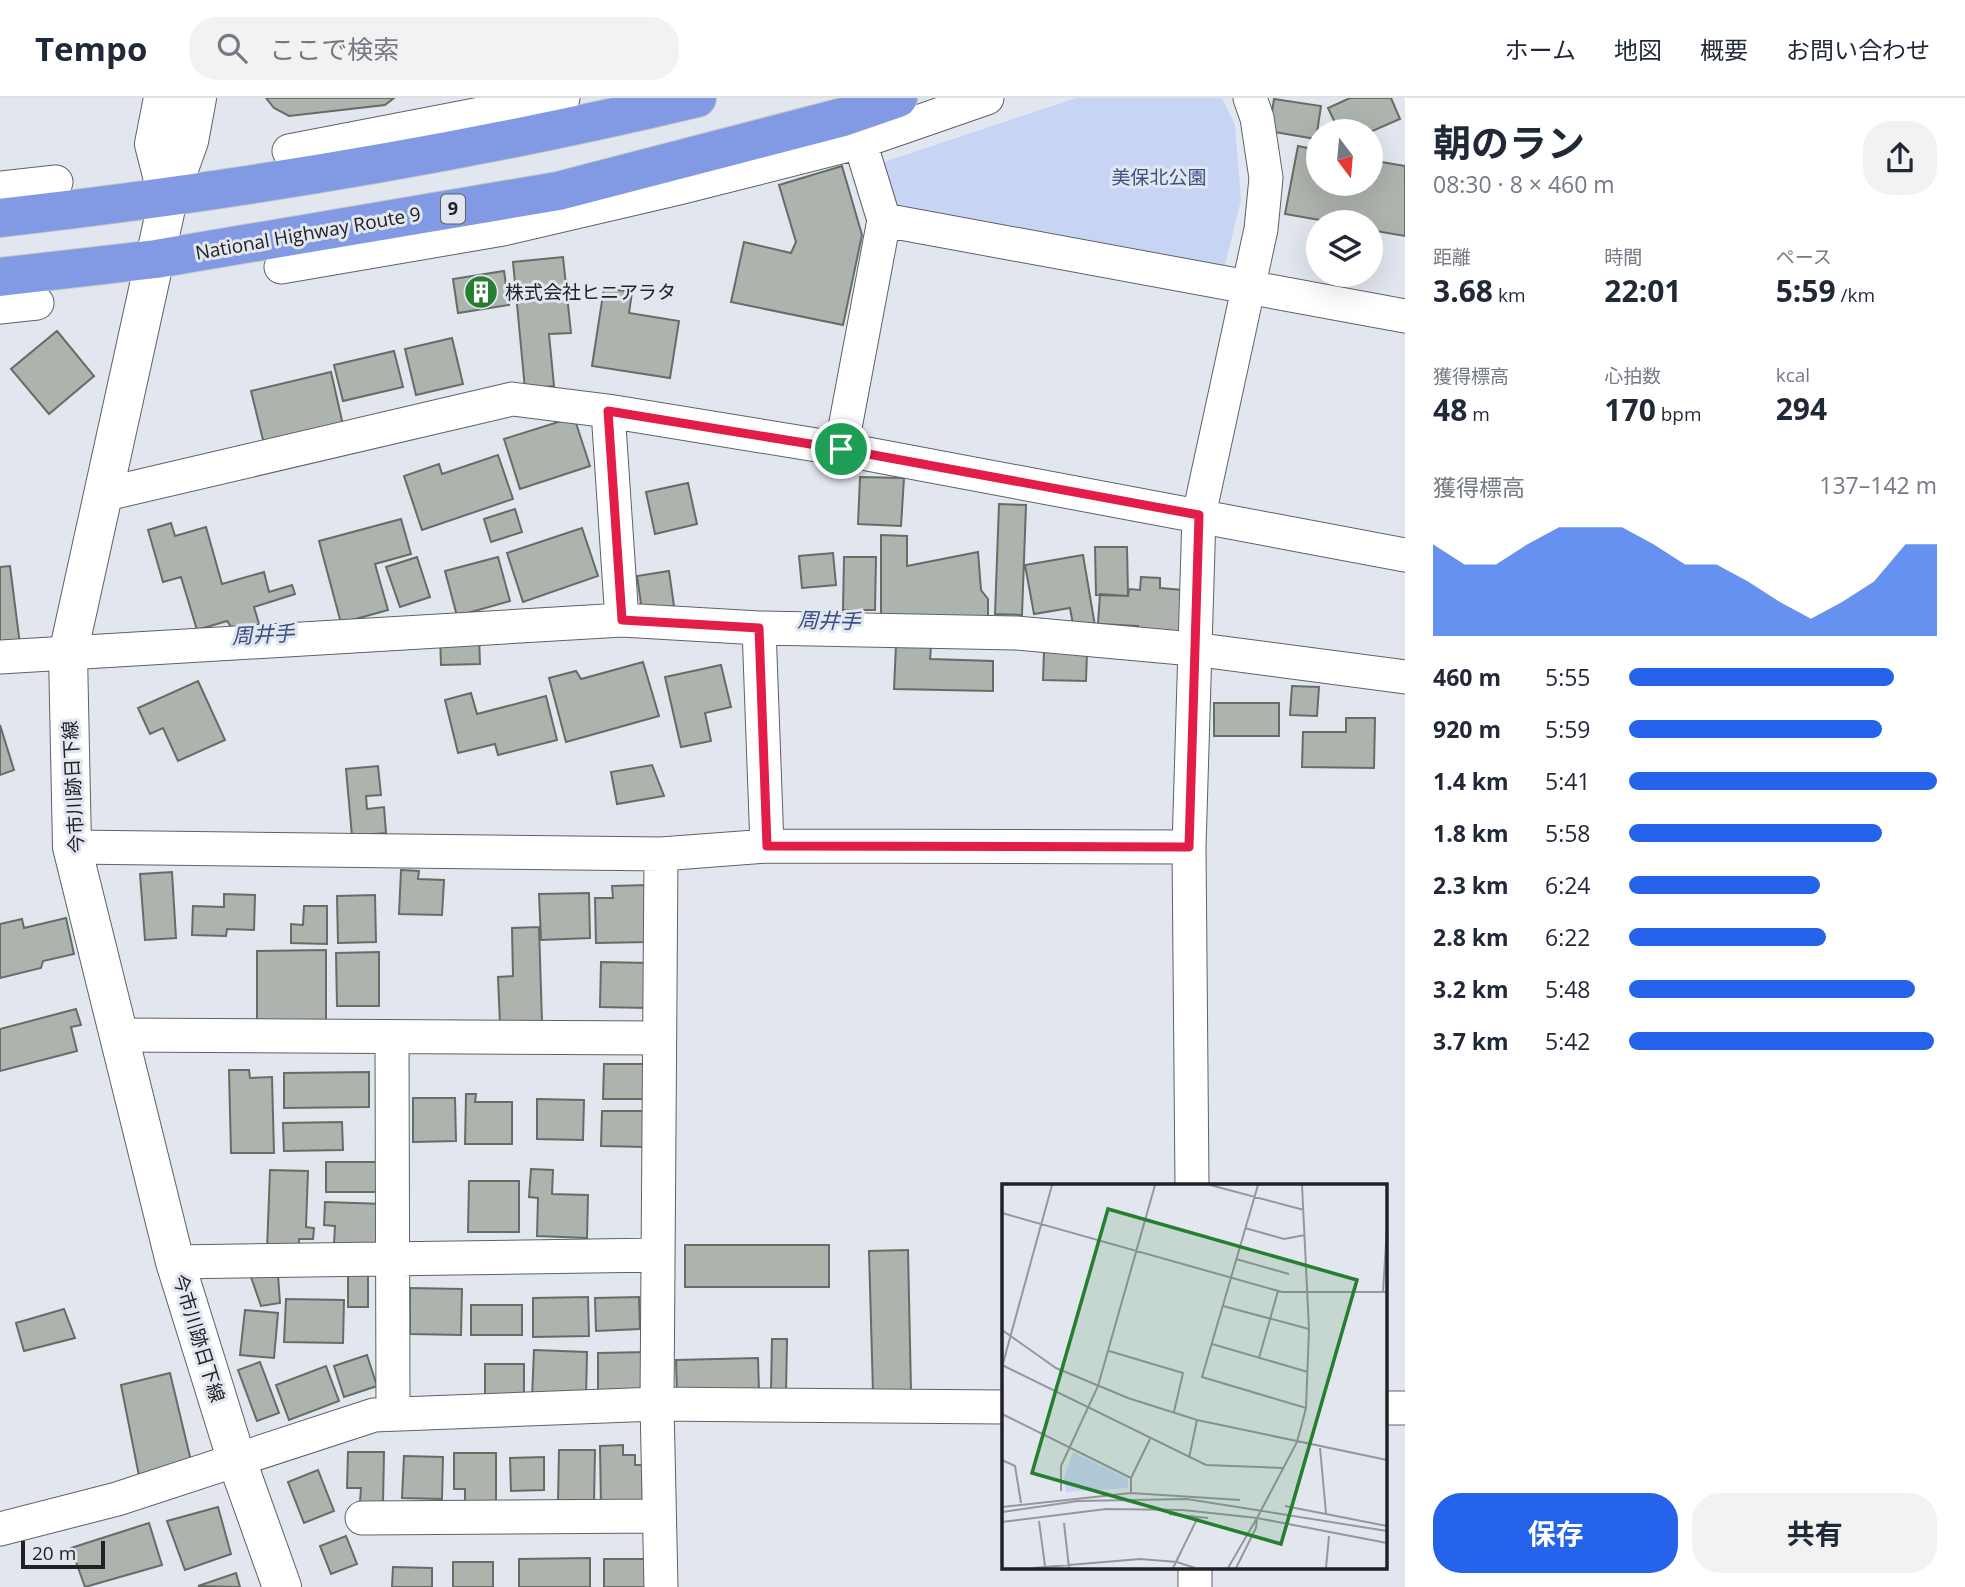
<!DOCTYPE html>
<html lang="ja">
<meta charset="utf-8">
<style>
:root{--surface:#fff;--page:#f2f2f3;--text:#1f2937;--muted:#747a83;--line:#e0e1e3;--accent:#2563eb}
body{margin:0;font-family:"Open Sans","Noto Sans JP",sans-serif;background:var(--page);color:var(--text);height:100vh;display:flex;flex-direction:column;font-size:26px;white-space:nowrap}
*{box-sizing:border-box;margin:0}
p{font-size:23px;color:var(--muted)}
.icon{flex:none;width:38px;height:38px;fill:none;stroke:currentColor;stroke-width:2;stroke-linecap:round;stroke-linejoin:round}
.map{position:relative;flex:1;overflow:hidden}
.panel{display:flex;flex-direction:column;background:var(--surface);width:560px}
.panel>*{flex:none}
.needle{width:46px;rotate:164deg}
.tools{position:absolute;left:1306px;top:21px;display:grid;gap:14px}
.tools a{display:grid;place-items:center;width:77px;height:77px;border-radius:50%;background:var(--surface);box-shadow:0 7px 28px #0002;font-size:35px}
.scale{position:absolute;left:21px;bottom:18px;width:84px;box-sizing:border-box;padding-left:7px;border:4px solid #202225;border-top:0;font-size:19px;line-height:24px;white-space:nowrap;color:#202225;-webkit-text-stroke:5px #e2e6ee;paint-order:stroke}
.pin{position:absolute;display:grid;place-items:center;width:60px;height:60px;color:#fff;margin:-30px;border:4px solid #fff;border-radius:50%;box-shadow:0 2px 7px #0007}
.round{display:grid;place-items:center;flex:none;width:74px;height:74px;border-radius:28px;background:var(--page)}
.headline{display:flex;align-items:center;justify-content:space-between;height:119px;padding:0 28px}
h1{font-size:38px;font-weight:700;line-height:52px}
.stats{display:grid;grid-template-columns:repeat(3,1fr);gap:10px;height:119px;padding:7px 28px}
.stats div{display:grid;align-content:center}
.stats b{font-size:30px;font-weight:700}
.stats small{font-size:19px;font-weight:400}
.stats p{font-size:19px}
.chart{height:196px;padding:14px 28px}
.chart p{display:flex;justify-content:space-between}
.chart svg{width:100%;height:126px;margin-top:7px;fill:var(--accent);opacity:.7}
.action{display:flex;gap:14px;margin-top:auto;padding:14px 28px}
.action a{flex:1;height:80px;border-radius:28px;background:var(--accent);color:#fff;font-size:28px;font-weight:700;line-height:80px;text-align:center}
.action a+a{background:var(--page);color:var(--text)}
ul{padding:0 28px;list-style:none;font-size:23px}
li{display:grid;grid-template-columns:112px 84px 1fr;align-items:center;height:52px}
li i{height:18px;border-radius:9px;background:var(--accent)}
header{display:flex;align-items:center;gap:42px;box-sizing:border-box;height:98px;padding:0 35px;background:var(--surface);border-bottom:2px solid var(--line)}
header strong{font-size:33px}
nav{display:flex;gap:38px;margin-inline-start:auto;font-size:24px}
.search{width:490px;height:63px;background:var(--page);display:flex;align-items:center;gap:18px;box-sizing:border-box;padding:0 24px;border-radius:28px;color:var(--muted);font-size:26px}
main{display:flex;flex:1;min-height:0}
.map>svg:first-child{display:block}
</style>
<header>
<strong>Tempo</strong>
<div class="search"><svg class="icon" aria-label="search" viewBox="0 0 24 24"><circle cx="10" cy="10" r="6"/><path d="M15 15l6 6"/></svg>ここで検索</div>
<nav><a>ホーム</a><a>地図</a><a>概要</a><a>お問い合わせ</a></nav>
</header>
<main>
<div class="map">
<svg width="1405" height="1489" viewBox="0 0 1405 1489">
<rect width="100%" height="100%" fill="#e2e6ee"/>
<!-- green -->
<path fill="#c7d4f4" d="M1076,0h146l13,27 6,75 -17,69 -330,-59 -13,-47z"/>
<!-- building -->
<path fill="#adb4ad" stroke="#666c66" stroke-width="2" d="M266,0h128l-9,7 -96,11 -15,-8z
M1350,0h41l9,21 -30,13 -31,-1 -11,-23z
M1274,1l47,7 -5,33 -47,-8z
M1298,48l20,4v34h52v-24l35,6v70l-35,-6v-8h-39l-46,-8z
M842,68l20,69 -19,90 -112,-23 13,-60 47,11 5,-11 -17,-57z
M563,159l8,76 -22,1 5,52 -29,3 -12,-127z
M504,173l5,34 -51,8 -5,-34z
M604,190l28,4 -3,21 50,8 -9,57 -78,-12z
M57,233l37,45 -45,38 -38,-45z
M452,240l11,46 -47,11 -11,-46z
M394,253l9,36 -60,14 -9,-36z
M331,274l12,53 -79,19 -13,-53z
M574,319l16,49 -70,23 -16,-50z
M498,357l15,44 -91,31 -18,-54 35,-12 3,10z
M860,379l44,1 -3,48 -43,-2z
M688,385l9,41 -42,10 -9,-42z
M999,406l27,1 -4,110 -27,-1z
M515,411l7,23 -31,10 -7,-23z
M401,421l10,35 -36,10 13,46 -47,13 -22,-82z
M171,425l4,13 31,-9 16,57 42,-12 5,20 23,-7 3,9 -41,13 6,20 -24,7 -9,-13 -30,9 -16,-53 -18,5 -15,-52z
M582,430l16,48 -75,26 -16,-49z
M881,437l26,1v30l71,-14 3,38 7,9v21l-107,-3z
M1095,449h32l1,49 -32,-1z
M833,455l3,32 -34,3 -3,-32z
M1083,457l12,71 -21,4 -4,-22 -36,6 -9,-49z
M417,459l13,40 -30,10 -14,-40z
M498,459l12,44 -53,15 -12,-45z
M844,459h32l-1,53h-32z
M10,468l10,79 -20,3v-81z
M669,473l5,35 -32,5 -5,-35z
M1141,479l19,1v10l23,2 -3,49 -42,-3v-10l-40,-2 2,-30 28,2 1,-7 11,1z
M479,538l1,28 -39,1 -1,-28z
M896,547l35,1 -1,13 63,2v30l-99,-2z
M1044,553l43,1 -1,29 -43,-1z
M643,564l16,54 -93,26 -17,-64 27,-7 5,8z
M721,567l10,42 -26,6 6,28 -30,6 -16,-70z
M198,583l27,59 -47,21 -15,-33 -13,6 -12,-26z
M1292,588l27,1 -2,29 -27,-1z
M471,595l6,21 69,-18 11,44 -59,15 -3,-11 -37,9 -13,-53z
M1214,605h65v33h-65z
M1346,620h29l-1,50 -72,-1 1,-35h43z
M0,627l14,45 -14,5z
M652,667l12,31 -47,8 -6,-32z
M378,668l3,29 -15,1 1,13 17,-2 2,26 -34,3 -6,-67z
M401,772l18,1 -1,8 26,1 -2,35 -43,-1z
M172,774l4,66 -31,2 -5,-66z
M648,787v57l-52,1 -1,-45h18l-1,-12z
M589,795l1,45 -49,2 -2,-46z
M224,796l31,1 -1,35 -27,-1 -1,7 -34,-1 1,-29 31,1z
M375,797l1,47 -38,1 -1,-47z
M304,808h23v38l-36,-1v-19l12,1z
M66,820l8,36 -31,7 -2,7 -41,10v-54l22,-5 2,9z
M539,829l3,95 -42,2 -2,-47 15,-1 -1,-48z
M326,852v71l-69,1v-71z
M379,854v54h-42l-1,-53z
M601,864l48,1 -1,45 -48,-1z
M76,911l5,16 -10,2 6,24 -77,20v-42z
M604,966h46v35h-47z
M229,972h20l1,8 22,-1 2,76h-43z
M369,974v35l-85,1v-35z
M466,996h10l-1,8h37v42h-47z
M413,1000h42l1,43 -43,1z
M537,1001l47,1 -1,40 -46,-1z
M602,1013h46l-1,36 -46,-1z
M342,1024l1,28 -59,1 -1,-28z
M326,1064h54v30h-54z
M531,1071l22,1 -1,24 36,1 -1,43 -50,-2 1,-38 -9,-1z
M270,1072l38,1 -2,56 8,1 -1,11h-14v13l-32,-1z
M469,1083h50v51h-51z
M325,1104l58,2 -2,41 -47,-1 1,-18 -11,-1z
M685,1147h144v42h-144z
M908,1152l3,141 -38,1 -4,-141z
M250,1176l28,1 2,28 -19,3z
M348,1176h20v33h-20z
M410,1190l52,1 -1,46 -51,-1z
M588,1199l1,39 -56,1v-39z
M639,1199l1,32 -44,2 -1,-33z
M286,1201l58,1 -1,43 -59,-1z
M471,1207h51v30h-51z
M64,1211l11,29 -51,13 -8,-28z
M245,1212l33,3 -4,45 -34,-3z
M772,1241h15l-1,53 -15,-1z
M534,1252l53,2 -1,47 -54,-1z
M648,1254l1,41 -51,1v-41z
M367,1257l10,31 -33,11 -10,-31z
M758,1260l1,34 -82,3 -1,-35z
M260,1264l19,51 -22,8 -19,-51z
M485,1266h39v34h-39z
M326,1268l13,35 -50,19 -13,-35z
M170,1275l21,88 -52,15 -18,-91z
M623,1347v10h12v10h7l1,41 -42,1 -1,-61z
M559,1352h36l-1,52h-36z
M348,1354h36l-1,51 -23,-1 1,-14h-14z
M454,1355h42v50h-31v-14h-11z
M404,1358l39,1 -1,42 -40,-1z
M544,1359v33l-33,1 -1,-33z
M318,1372l16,41 -30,12 -16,-41z
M218,1409l13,47 -46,16 -18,-49z
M149,1425l13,42 -77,22 -14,-39z
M346,1438l11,28 -26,10 -11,-28z
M590,1460v29h-71v-28z
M604,1461h45v28h-45z
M453,1464h40v25h-40z
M393,1469l39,1v19h-40z
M236,1475l4,14 -42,-1z"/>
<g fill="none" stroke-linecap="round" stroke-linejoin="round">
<!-- minor casing -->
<g stroke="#5e6168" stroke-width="35">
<path id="minor" d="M289,53l274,-53
M0,90l56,-6
M884,122l521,96
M281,169l222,-38 176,-41 181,-46 127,-44
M0,209l37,-4
M608,313l14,209
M841,351l43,-229 -24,-78
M102,397l410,-96 96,12 233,38 564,106
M759,530l8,218 422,1
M0,559l622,-37 137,8 257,5 177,16 212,28
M72,749l589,7 -4,550 4,183
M661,756l106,-8
M117,937l542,3
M392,939l1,377
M1192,1088l-3,-339 10,-332 62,-286 5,-51 -9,-60 -7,-20
M175,1164l483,-7
M1386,1310h19
M362,1420l297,-2
M0,1431l117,-30 257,-84 283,-11 347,3
M1195,1470v19"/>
</g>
<!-- tertiary casing -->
<g stroke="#5e6168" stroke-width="40">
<path id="tertiary" d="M163,0l-9,46 14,55 -100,455 4,193 103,415 61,196 46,129
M168,101l21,-58 8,-43"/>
</g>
<!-- trunk casing -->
<g stroke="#c5c6c6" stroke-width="40">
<path id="trunk" d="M0,120c235,-27 467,-65 697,-120
M0,179l156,-18 402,-68 285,-74 55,-19"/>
</g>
<!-- minor -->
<use href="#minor" stroke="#fff" stroke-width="33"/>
<!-- tertiary -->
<use href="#tertiary" stroke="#fff" stroke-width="38"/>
<!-- trunk -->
<use href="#trunk" stroke="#829ae4" stroke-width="38"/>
</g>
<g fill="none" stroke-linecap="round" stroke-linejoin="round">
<!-- route casing -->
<g stroke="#fff" stroke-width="14">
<path id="route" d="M608,313l233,38 358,66 -10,332 -422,-1 -8,-218 -137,-8z"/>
</g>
<!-- route -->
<use href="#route" stroke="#e11d48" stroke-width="9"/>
</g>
<!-- icons -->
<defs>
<g id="building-disc" transform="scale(1.75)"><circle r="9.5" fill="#267f2f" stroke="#e2e6ee"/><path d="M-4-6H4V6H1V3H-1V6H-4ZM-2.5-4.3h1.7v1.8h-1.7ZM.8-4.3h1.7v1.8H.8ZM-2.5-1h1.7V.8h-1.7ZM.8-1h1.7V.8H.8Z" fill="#fff"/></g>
</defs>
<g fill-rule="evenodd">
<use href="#building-disc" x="481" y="194"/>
</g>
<g text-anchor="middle" stroke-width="6" stroke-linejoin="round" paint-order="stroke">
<!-- shield labels -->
<rect fill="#e2e6ee" stroke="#5a5d61" stroke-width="2" x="441" y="96.5" width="24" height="29" rx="5"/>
<g font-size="18" font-weight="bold" fill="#202225">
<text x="453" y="117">9</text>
</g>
<!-- park labels -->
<g font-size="19" fill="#3c4f86" stroke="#e2e6ee">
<text x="1159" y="86">美保北公園</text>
</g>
<!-- street labels -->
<g font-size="19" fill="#202225" stroke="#e2e6ee">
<text transform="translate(308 135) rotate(-10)" y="7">National Highway Route 9</text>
<text transform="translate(73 689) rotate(-93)" y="7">今市川跡日下線</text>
<text transform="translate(199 1240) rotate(73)" y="7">今市川跡日下線</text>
</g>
<!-- poi labels -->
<g font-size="19" fill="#202225" stroke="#e2e6ee" text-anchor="start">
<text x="505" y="201">株式会社ヒニアラタ</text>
</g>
<!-- water labels -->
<g font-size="21" font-style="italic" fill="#3a4d83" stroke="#e2e6ee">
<text transform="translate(829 523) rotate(2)" y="7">周井手</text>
<text transform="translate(263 537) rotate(-3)" y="7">周井手</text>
</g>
</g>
<!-- overview -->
<g transform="translate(1002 1086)">
<rect width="385" height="385" fill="#e2e6ee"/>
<path d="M71,268l55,27v9l-62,4 -2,-15z" fill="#c7d4f4"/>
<path fill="none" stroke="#94989e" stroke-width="2" d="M208,1l94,25M256,1l-56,192 104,31M0,29l280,79h105M243,44l39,11 21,-4M234,75l53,15M381,108l4,-64M221,122l86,23M0,146l54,38 72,30 69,22 190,40M210,160l96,28M107,167l74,22 -9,39M257,174l19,-67M0,181l204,100 77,3M0,183l50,-182M0,230l129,64M318,264l6,65M187,274l8,-38M0,276l13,6 6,37M59,307v-25l37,-80 57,-201M129,309v-15l19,-39M283,322l102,20M0,323l129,-14 109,7M0,328l76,-11 109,-2 200,32M167,330l39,4M37,337l6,45M0,338l104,-13 77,1 74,8 130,25M62,339l5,45M31,384l107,-9 37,3 18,6M171,384l25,-51M226,384l29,-50M234,384l20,-40 1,-10 40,-76 9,-34 3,-79 -7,-144M324,384l3,-32"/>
<path fill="#267f2f" fill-opacity="0.15" stroke="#267f2f" stroke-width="3.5" d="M106,25l249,71 -76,264 -249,-71z"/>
<rect width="385" height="385" fill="none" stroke="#202225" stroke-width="3.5"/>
</g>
</svg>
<div class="tools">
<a><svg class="needle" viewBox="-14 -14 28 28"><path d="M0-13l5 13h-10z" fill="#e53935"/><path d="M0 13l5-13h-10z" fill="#747a83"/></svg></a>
<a><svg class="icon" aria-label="layers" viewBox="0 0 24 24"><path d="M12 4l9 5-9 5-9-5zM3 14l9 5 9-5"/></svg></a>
</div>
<div class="scale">20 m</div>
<div class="pin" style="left:841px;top:351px;background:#1e9e55"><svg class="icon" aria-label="arrive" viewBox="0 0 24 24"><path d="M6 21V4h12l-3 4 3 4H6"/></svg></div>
</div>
<section class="panel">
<div class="headline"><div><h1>朝のラン</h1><p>08:30 · 8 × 460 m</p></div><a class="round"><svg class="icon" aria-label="share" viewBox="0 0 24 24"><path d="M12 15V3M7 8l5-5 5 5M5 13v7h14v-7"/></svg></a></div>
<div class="stats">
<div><p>距離</p><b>3.68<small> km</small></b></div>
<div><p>時間</p><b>22:01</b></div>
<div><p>ペース</p><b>5:59<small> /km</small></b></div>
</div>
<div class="stats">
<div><p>獲得標高</p><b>48<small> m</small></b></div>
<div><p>心拍数</p><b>170<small> bpm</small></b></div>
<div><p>kcal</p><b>294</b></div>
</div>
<div class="chart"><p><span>獲得標高</span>137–142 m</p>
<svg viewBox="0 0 160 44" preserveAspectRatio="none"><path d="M0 44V12L10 19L20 19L30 12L40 6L50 6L60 6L70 12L80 19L90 19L100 25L110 32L120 38L130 32L140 25L150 12L160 12V44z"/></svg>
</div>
<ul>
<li><b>460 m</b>5:55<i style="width:86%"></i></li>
<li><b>920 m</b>5:59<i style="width:82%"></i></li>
<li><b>1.4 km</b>5:41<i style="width:100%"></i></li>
<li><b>1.8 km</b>5:58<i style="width:82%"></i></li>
<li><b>2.3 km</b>6:24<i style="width:62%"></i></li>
<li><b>2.8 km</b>6:22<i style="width:64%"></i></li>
<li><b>3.2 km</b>5:48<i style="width:93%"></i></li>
<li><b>3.7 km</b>5:42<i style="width:99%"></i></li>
</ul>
<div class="action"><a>保存</a><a>共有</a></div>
</section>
</main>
